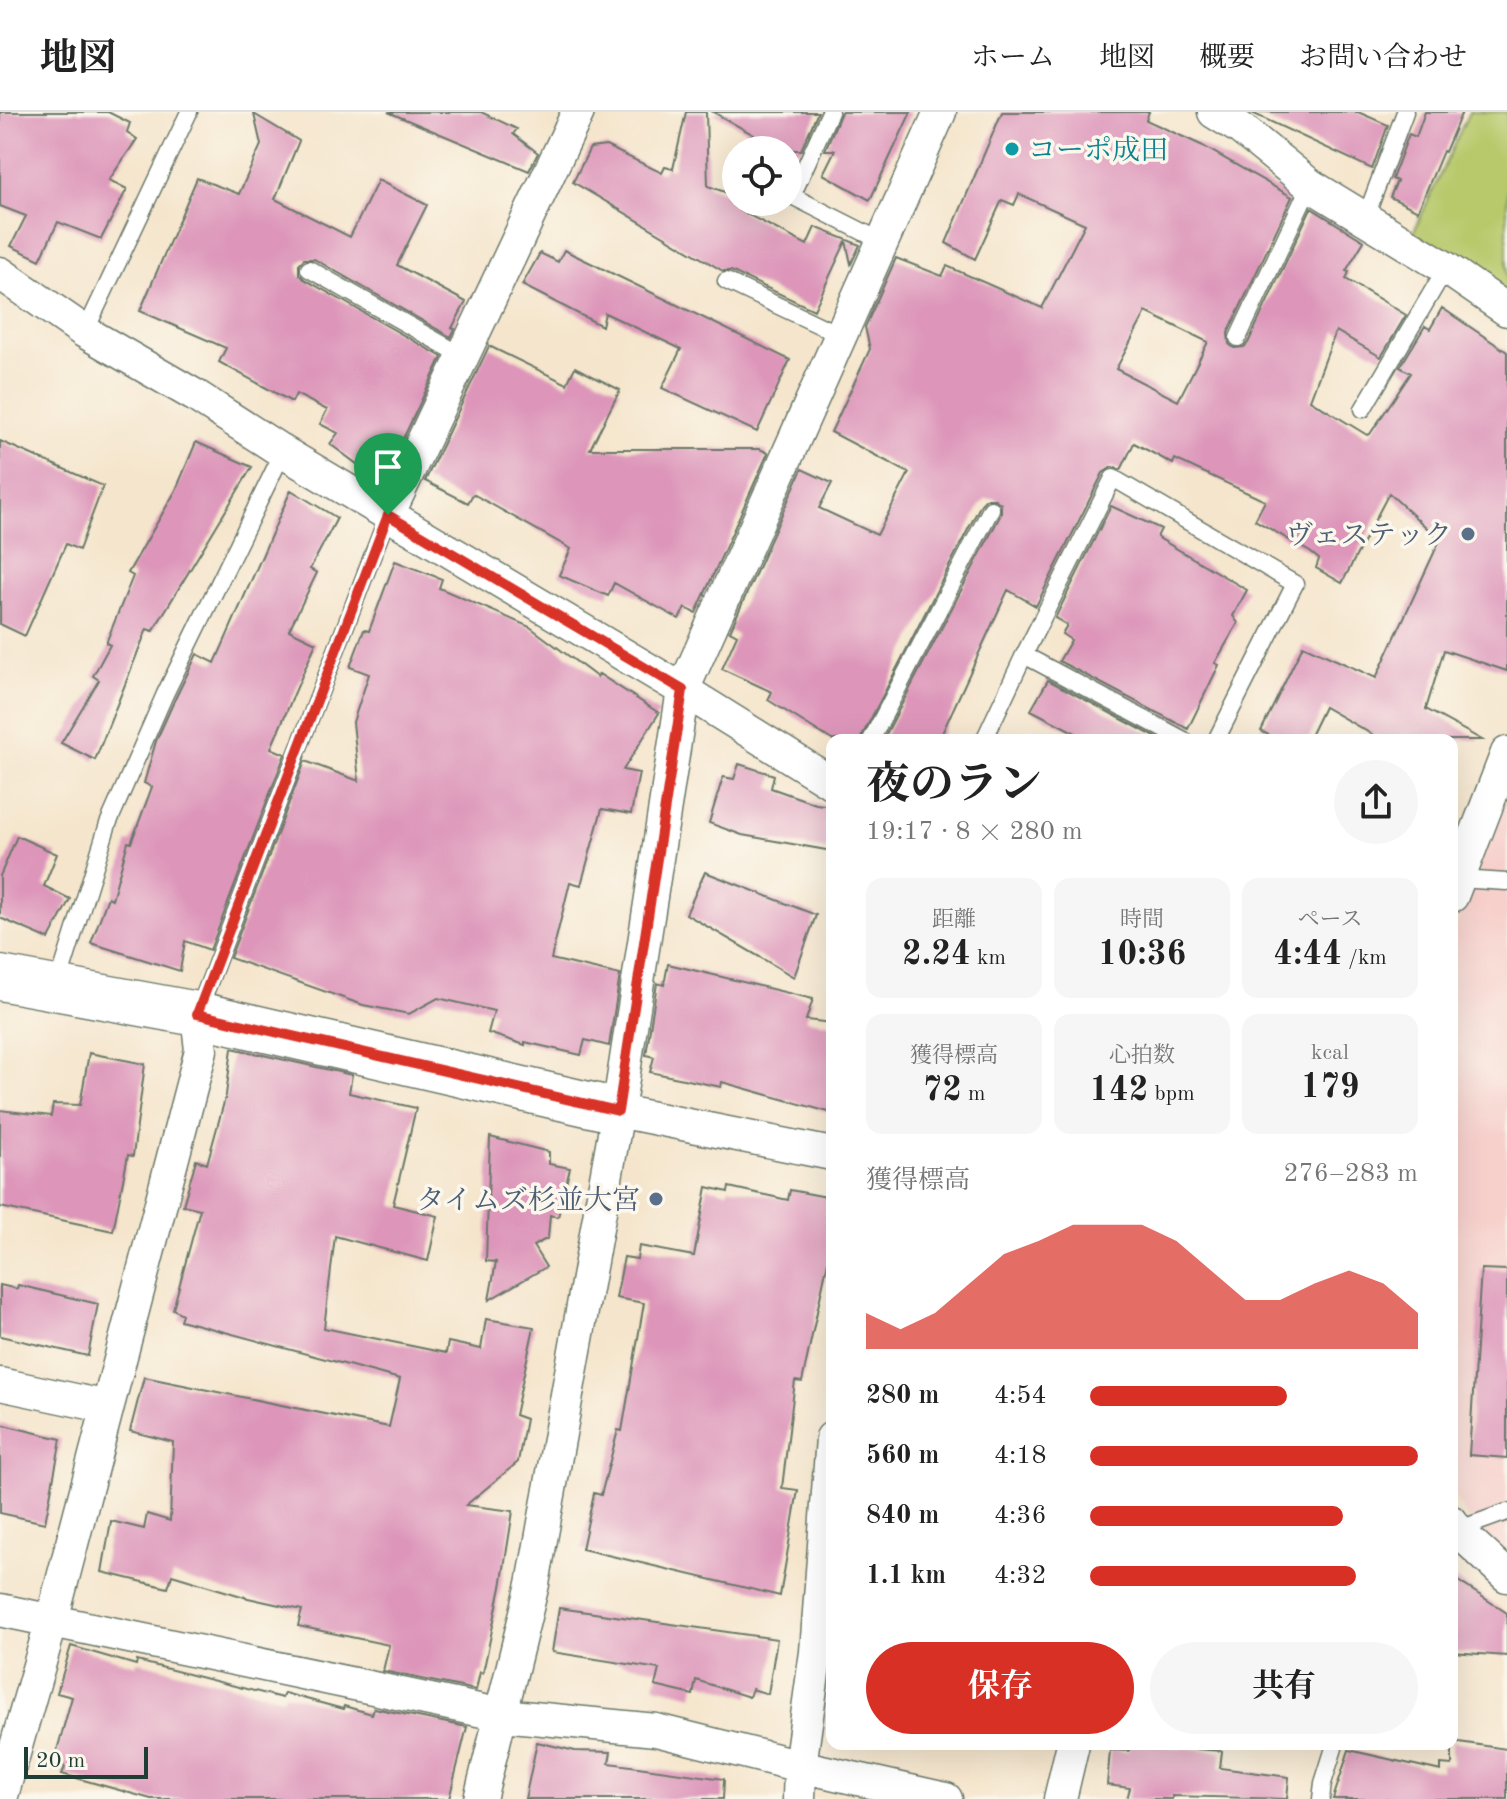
<!DOCTYPE html>
<html lang="ja">
<meta charset="utf-8">
<style>
:root{--surface:#fff;--page:#f6f6f6;--text:#222;--muted:#767676;--line:#e0e0e0;--accent:#d93025}
body{margin:0;font-family:"Old Standard TT","Noto Serif JP",serif;background:var(--page);color:var(--text);height:100vh;display:flex;flex-direction:column;font-size:30px;white-space:nowrap}
*{box-sizing:border-box;margin:0}
p{font-size:26px;color:var(--muted)}
.icon{flex:none;width:44px;height:44px;fill:none;stroke:currentColor;stroke-width:2;stroke-linecap:round;stroke-linejoin:round}
.map{position:relative;flex:1;overflow:hidden}
.details{position:absolute;left:826px;top:622px;width:632px;height:1016px;display:flex;flex-direction:column;background:var(--surface);border-radius:16px;box-shadow:0 8px 32px #0002}
.details>*{flex:none}
.controls{position:absolute;left:722px;top:24px;display:grid;gap:16px}
.controls a{display:grid;place-items:center;width:80px;height:80px;border-radius:50%;background:var(--surface);box-shadow:0 8px 32px #0002;font-size:40px}
.scale{position:absolute;left:24px;bottom:20px;width:124px;box-sizing:border-box;padding-left:8px;border:4px solid #1f3d34;border-top:0;font-size:22px;line-height:28px;white-space:nowrap;color:#1f3d34;-webkit-text-stroke:6px #fbf7ec;paint-order:stroke}
.pin{position:absolute;display:grid;place-items:center;width:68px;height:68px;color:#fff;margin:-82px -34px;border-radius:50% 50% 50% 0;rotate:-45deg;box-shadow:0 0 8px #0007}
.pin .icon{rotate:45deg}
.round{display:grid;place-items:center;flex:none;width:84px;height:84px;border-radius:42px;background:var(--page)}
.summary{display:flex;align-items:center;justify-content:space-between;height:136px;padding:0 40px}
h1{font-size:44px;font-weight:700;line-height:60px}
.metrics{display:grid;grid-template-columns:repeat(3,1fr);gap:12px;height:136px;padding:8px 40px}
.metrics div{display:grid;align-content:center;border-radius:16px;background:var(--page);text-align:center}
.metrics b{font-size:34px;font-weight:700}
.metrics small{font-size:22px;font-weight:400}
.metrics p{font-size:22px}
.chart{height:224px;padding:16px 40px}
.chart p{display:flex;justify-content:space-between}
.chart svg{width:100%;height:144px;margin-top:8px;fill:var(--accent);opacity:.7}
.action{display:flex;gap:16px;margin-top:auto;padding:16px 40px}
.action a{flex:1;height:92px;border-radius:48px;background:var(--accent);color:#fff;font-size:32px;font-weight:700;line-height:92px;text-align:center}
.action a+a{background:var(--page);color:var(--text)}
ul{padding:0 40px;list-style:none;font-size:26px}
li{display:grid;grid-template-columns:128px 96px 1fr;align-items:center;height:60px}
li i{height:20px;border-radius:10px;background:var(--accent)}
header{display:flex;align-items:center;gap:48px;box-sizing:border-box;height:112px;padding:0 40px;background:var(--surface);border-bottom:2px solid var(--line)}
header strong{font-size:38px}
nav{display:flex;gap:44px;margin-inline-start:auto;font-size:28px}
.map>svg:first-child{display:block}
</style>
<header>
<strong>地図</strong>
<nav><a>ホーム</a><a>地図</a><a>概要</a><a>お問い合わせ</a></nav>
</header>
<div class="map">
<svg width="1507" height="1687" viewBox="0 0 1507 1687">
<rect width="100%" height="100%" fill="#fbf7ec"/>
<filter id="ink" filterUnits="userSpaceOnUse"><feTurbulence type="fractalNoise" baseFrequency=".0125" numOctaves="2"/><feDisplacementMap in="SourceGraphic" scale="16" xChannelSelector="R" yChannelSelector="G"/><feConvolveMatrix kernelMatrix="1 2 1 2 8 2 1 2 1" color-interpolation-filters="sRGB"/></filter>
<filter id="wash" filterUnits="userSpaceOnUse"><feTurbulence type="fractalNoise" baseFrequency=".006" numOctaves="4" result="noise"/><feDisplacementMap in="SourceGraphic" scale="32" xChannelSelector="R" yChannelSelector="G"/><feGaussianBlur stdDeviation="1.8" result="paint"/><feColorMatrix in="noise" values="0 0 0 0 0 0 0 0 0 0 0 0 0 0 0 0 0 1.4 0 .05"/><feComposite in="paint" operator="in"/></filter>
<g filter="url(#wash)">
<rect width="100%" height="100%" fill="#f5e5cc"/>
<!-- built -->
<path fill="#f7d0cc" d="M1507,684v764l-39,-42 -16,-24v-559z"/>
<!-- green -->
<path fill="#b8c96c" stroke="#6c8350" stroke-width="2" d="M1469,0h38v181l-94,-60z"/>
<g id="blocks">
<!-- building -->
<path fill="#dd96ba" fill-rule="evenodd" d="M0,0h108l22,11 -3,9 10,7 -28,41 18,9 -26,50 -43,-17 -18,38 -29,-14 15,-30 -26,-10z
M388,0h93l36,17 -4,5 25,19 -9,18z
M686,0h20l2,74 28,10v6h6l-3,8 68,35 8,-18 45,18 -9,19 -5,-23 -32,69 -83,-39h-8l-150,-89 17,-34 16,-2 56,27 3,-6 8,2z
M713,0h105l-17,38h-20z
M841,0h70l-41,88 -47,-26 12,-24h-10z
M1002,0h147l-3,8 55,25 91,52 -64,136 1,11 5,4 10,-1 4,-4 63,-135 53,33 -18,30 3,1 -3,7 60,36 -25,42 -45,-26 -26,69 57,35 3,-1 41,-61 -11,-6 25,-41 5,3 12,-21 65,44v319l-63,-21 -18,59 56,31h-100l-58,-33 -16,33h-30l-17,-9 42,-86 73,33 64,-138 -51,-47 -47,90 -26,-15 3,-9 -9,-7 -55,-32 10,-19 -90,-42 -2,5 -39,-21 -13,27 -9,-3 -9,6 -67,133 -28,-16 -69,150h-56l118,-226v-10l-6,-5h-9l-5,5 -121,236h-28l-64,-40 4,-8 -50,-23 15,-34 -7,-4 72,-162 30,14 -13,25 58,27 32,-62 -78,-41 39,-83 -5,-22 31,-69 46,18 5,-10 95,42 43,-84 -66,-30 -5,11 -12,-5 -27,59 -29,-16zM1146,200l62,30 -30,59 -62,-32z
M1250,0h108l30,13 -16,44z
M1425,0h37l-17,40 -2,-1 -25,60 -28,-14 7,-16 -5,-2 17,-45 7,3z
M254,2l45,27 -24,58 75,38 28,-57 49,25 -30,60 69,37 -14,26 3,1 -4,8 -137,-78h-10l-5,5v10l5,5 138,78 -51,107 -17,-9 -9,15 -35,-26 8,-11 -18,-9 7,-14 -31,-16 -4,8 -73,-40 7,-14 -86,-37 57,-133 42,16 22,-49z
M564,138l226,110 -33,72 -95,-44 19,-39 -76,-36 -3,13 -80,-41 18,-32 18,9z
M489,234l78,38 8,-17 45,23 -30,59h170l8,4 -72,160 -11,-5 -6,11 -65,-36 -6,13 -49,-21 12,-26 -98,-55 -5,9 -43,-22z
M0,329l103,45 -24,64 -13,-6 -41,92 -25,-12z
M196,330l56,25 -99,164 -6,-2 -52,131 -34,-17 38,-63 -6,-4 17,-31 -4,-2 27,-67 -5,-3 48,-83z
M291,378l46,28 -27,51 7,4 -28,57 27,13 -45,105 14,6 -75,196 -25,-9 -5,30 -89,-28 17,-46 4,2 16,-57 3,1 21,-56 -8,-4 12,-42 19,-42 22,-45 18,9z
M1111,394l50,23 -4,8 90,53 -14,26 5,7 -23,40 4,2 -31,64 -129,-68 12,-21 -9,-6 5,-9 -12,-7z
M395,449l47,18 -3,9 91,39 67,50 2,-3 60,39 -36,57 16,3 -8,41 -29,-5 -21,76 -11,-3 -19,77 69,16 -11,71 -24,-6 -4,15 -56,-13v3l-37,-12 6,-22 -56,-13 -29,16 -46,-9 -133,-47 75,-197 54,20 -6,-59 16,-48 -19,-7 14,-37 5,1z
M1048,568l113,60h-72l-58,-30z
M739,652l35,11 -3,13 45,16 16,2v45l-90,-16 -33,-12 14,-46 11,2z
M17,724l40,18 -13,32 26,13 -21,40 -49,-21v-42z
M705,760l111,43 -22,62 -108,-63z
M668,852l145,35 -7,21 26,3v90l-110,-31 -1,5 -71,-15 4,-15 -8,-2 11,-72 7,2z
M232,936l120,27 -3,18 67,15 -23,97 45,11 -10,45 -93,-25 -11,92 122,25 2,-11 33,7 5,-30 48,8 -19,88 11,4 -8,43 -52,43 47,6 -12,76 -18,86 -3,-1 -4,18 -93,-19 6,-26 -91,-19 4,-16 -54,-12 -76,-23 -4,13 -66,-16 9,-51 33,8 3,-15 23,7 3,-79 -43,-11 14,-54 245,50 11,-48 -220,-59 2,-6 -9,-5 27,-100 -17,-4 13,-45 11,4 19,-69z
M89,941l56,11 -12,92 -5,-1 -15,76 -113,-24v-97l51,6 2,-12 27,1z
M490,1025l59,15v12l21,4 -12,49 -8,-2 -2,23 -15,8 13,21 -57,33 7,-38 -10,-1z
M707,1075l21,5 1,-5 59,13 2,-10 42,8v44l-30,140 -7,-1 -13,107 16,2 -18,106 -198,-47 12,-56 7,2 17,-65 4,1 22,-128 -28,-5 8,-41 13,2 2,-13 55,10z
M1481,1157l26,1v188l-38,-3z
M0,1173l17,4 1,-4 80,19 -10,52 -88,-20z
M0,1312l61,15 -16,84 -45,-10z
M1452,1465l55,36v43l-55,-4z
M559,1496l218,31 -9,55 -16,-5 -3,8 -53,-17 -3,15 -38,-9 4,-17 -107,-17z
M71,1534l65,19 1,-4 145,37 2,-5 59,16 1,-3 28,8 2,-6 93,19 -18,72h-298l-89,-25 3,-7 -11,-6 18,-64 -15,-4z
M1452,1629l55,8v50h-174l16,-49 92,21v-7l11,1z
M537,1630l38,9 36,1 -2,11 115,16 -1,20h-198z
M1131,1632l91,7 -2,17 69,9 -2,22 -115,-3v3h-45l3,-11 -23,-3 3,-35 19,1z"/>
</g>
</g>
<g filter="url(#ink)">
<use href="#blocks" fill-opacity="0" stroke="#6a7869" stroke-width="2"/>
<g fill="none" stroke-linecap="round" stroke-linejoin="round">
<!-- lane casing -->
<g stroke="#6a7869" stroke-width="19">
<path id="lane" d="M830,0l-38,84 91,46
M1365,107l40,-107
M309,157l154,87
M726,169l116,55
M85,220l104,-220
M1238,226l72,-153
M1363,297l83,-141
M1024,543l160,85
M871,628l120,-231
M984,628l40,-85 89,-177 182,106 -79,156
M1458,767l49,3
M57,875l51,-163 57,-130 118,-242
M197,902l191,-499
M1457,1418l50,-18
M1321,1687l2,-16 11,-35"/>
</g>
<!-- street casing -->
<g stroke="#6a7869" stroke-width="35">
<path id="street" d="M1214,0l26,16 70,57 136,83 61,42
M0,161l85,59 111,64 87,56 400,238 149,93
M388,403l190,-403
M1452,784l55,-143
M618,999l214,43
M0,1272l108,23
M1452,1410l5,8 50,46
M0,1498l502,105 154,15 144,36 146,33
M1,1687l51,-179 149,-570 -4,-36
M480,1687l53,-215 85,-473 65,-421 257,-578
M799,1687l1,-33 16,-114 16,-214
M1060,1687l13,-55"/>
</g>
<!-- secondary casing -->
<g stroke="#6a7869" stroke-width="47">
<path id="secondary" d="M0,866l197,36 421,97"/>
</g>
<!-- lane -->
<use href="#lane" stroke="#fff" stroke-width="16"/>
<!-- street -->
<use href="#street" stroke="#fff" stroke-width="32"/>
<!-- secondary -->
<use href="#secondary" stroke="#fff" stroke-width="44"/>
</g>
</g>
<g fill="none" stroke-linecap="round" stroke-linejoin="round" filter="url(#ink)">
<!-- route casing -->
<g stroke="#fff" stroke-width="16">
<path id="route" d="M388,403l295,175 -65,421 -421,-97z"/>
</g>
<!-- route -->
<use href="#route" stroke="#d93025" stroke-width="10"/>
</g>
<!-- markers -->
<circle fill="#0f9aa8" stroke="#fbf7ec" stroke-width="3" cx="1012" cy="37" r="8"/>
<g fill="#5c6f8a" stroke="#fbf7ec" stroke-width="3">
<circle cx="1468" cy="422" r="8"/>
<circle cx="656" cy="1087" r="8"/>
</g>
<g text-anchor="middle" stroke-width="7" stroke-linejoin="round" paint-order="stroke">
<!-- culture labels -->
<g font-size="28" fill="#0d838f" stroke="#fbf7ec" text-anchor="start">
<text x="1028" y="47">コーポ成田</text>
</g>
<!-- service labels -->
<g font-size="28" fill="#4e5e75" stroke="#fbf7ec" text-anchor="end">
<text x="1452" y="432">ヴェステック</text>
<text x="640" y="1097">タイムズ杉並大宮</text>
</g>
</g>
</svg>
<div class="controls">
<a><svg class="icon" aria-label="locate" viewBox="0 0 24 24"><circle cx="12" cy="12" r="6"/><path d="M12 2v4M12 18v4M2 12h4M18 12h4"/></svg></a>
</div>
<div class="scale">20 m</div>
<div class="pin" style="left:388px;top:403px;background:#1e9e55"><svg class="icon" aria-label="arrive" viewBox="0 0 24 24"><path d="M6 21V4h12l-3 4 3 4H6"/></svg></div>
<section class="details">
<div class="summary"><div><h1>夜のラン</h1><p>19:17 · 8 × 280 m</p></div><a class="round"><svg class="icon" aria-label="share" viewBox="0 0 24 24"><path d="M12 15V3M7 8l5-5 5 5M5 13v7h14v-7"/></svg></a></div>
<div class="metrics">
<div><p>距離</p><b>2.24<small> km</small></b></div>
<div><p>時間</p><b>10:36</b></div>
<div><p>ペース</p><b>4:44<small> /km</small></b></div>
</div>
<div class="metrics">
<div><p>獲得標高</p><b>72<small> m</small></b></div>
<div><p>心拍数</p><b>142<small> bpm</small></b></div>
<div><p>kcal</p><b>179</b></div>
</div>
<div class="chart"><p><span>獲得標高</span>276–283 m</p>
<svg viewBox="0 0 160 44" preserveAspectRatio="none"><path d="M0 44V33L10 38L20 33L30 24L40 15L50 11L60 6L70 6L80 6L90 11L100 20L110 29L120 29L130 24L140 20L150 24L160 33V44z"/></svg>
</div>
<ul>
<li><b>280 m</b>4:54<i style="width:60%"></i></li>
<li><b>560 m</b>4:18<i style="width:100%"></i></li>
<li><b>840 m</b>4:36<i style="width:77%"></i></li>
<li><b>1.1 km</b>4:32<i style="width:81%"></i></li>
</ul>
<div class="action"><a>保存</a><a>共有</a></div>
</section>
</div>
